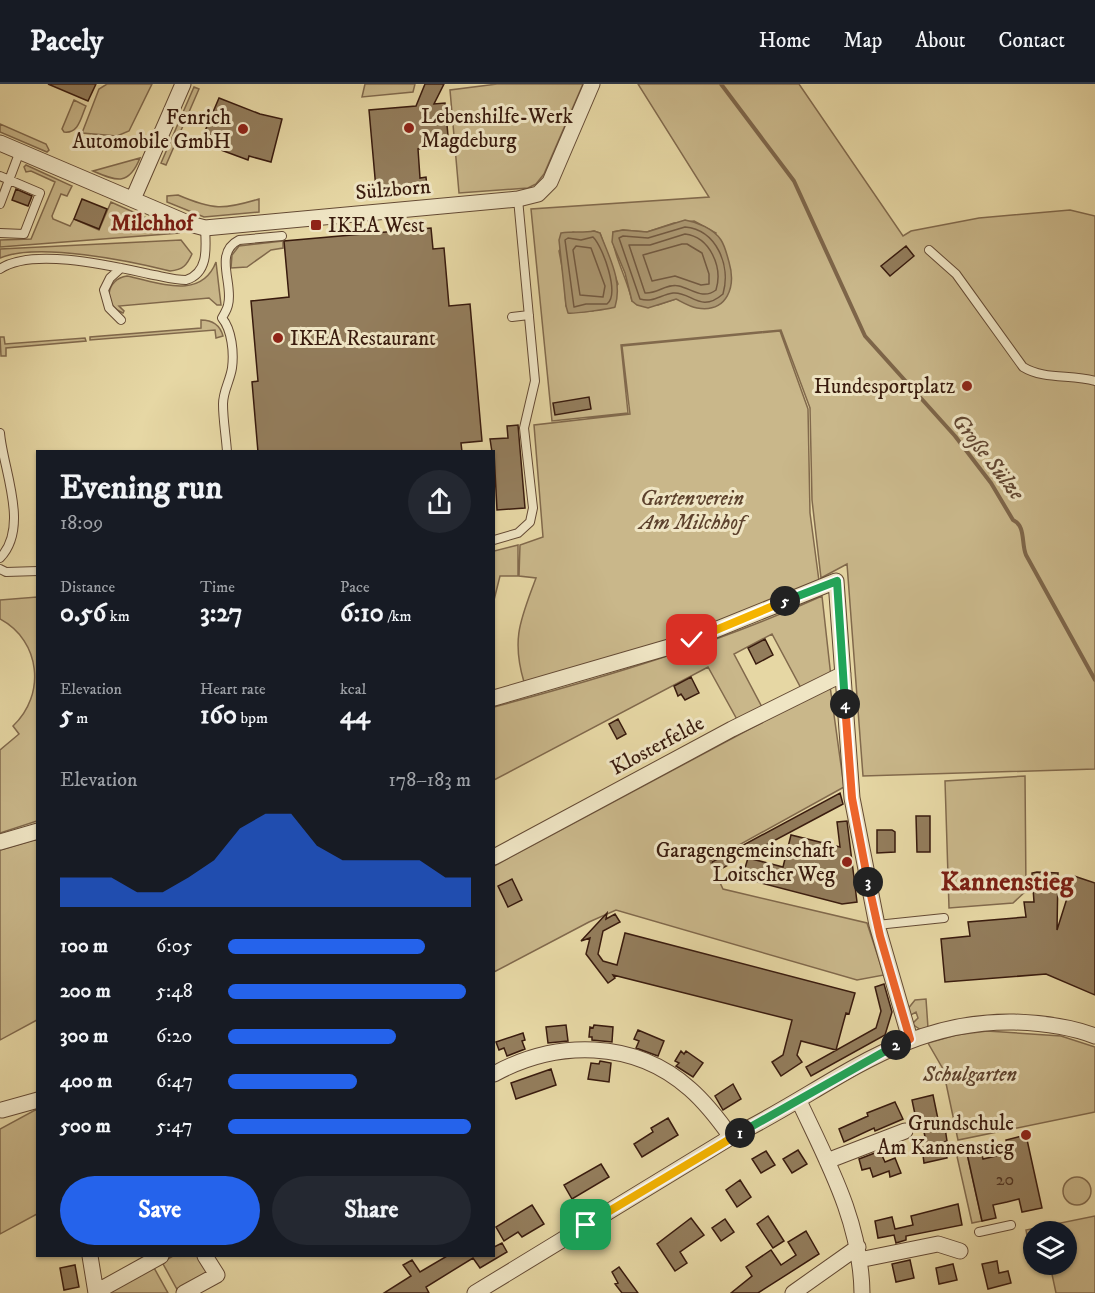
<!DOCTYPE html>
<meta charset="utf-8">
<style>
:root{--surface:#171b24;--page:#242831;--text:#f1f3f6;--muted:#9ea1a6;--line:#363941;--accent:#2563eb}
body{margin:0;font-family:"IM FELL DW Pica",serif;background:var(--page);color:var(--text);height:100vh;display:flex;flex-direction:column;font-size:22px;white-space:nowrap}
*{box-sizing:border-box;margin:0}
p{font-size:20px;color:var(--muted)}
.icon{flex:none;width:33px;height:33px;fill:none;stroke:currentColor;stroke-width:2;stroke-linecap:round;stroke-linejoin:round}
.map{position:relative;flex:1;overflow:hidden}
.sheet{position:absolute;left:36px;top:366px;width:459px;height:807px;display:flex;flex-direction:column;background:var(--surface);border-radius:0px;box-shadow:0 2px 4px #0004}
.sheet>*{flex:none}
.controls{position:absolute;left:1023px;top:1137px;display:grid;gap:12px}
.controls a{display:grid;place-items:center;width:54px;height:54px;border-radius:50%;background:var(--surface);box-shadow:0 2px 4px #0004;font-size:30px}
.pin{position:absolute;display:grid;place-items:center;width:51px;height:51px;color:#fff;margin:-26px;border-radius:12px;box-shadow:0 3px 9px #0006}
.km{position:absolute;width:30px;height:30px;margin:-15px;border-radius:50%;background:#222;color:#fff;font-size:16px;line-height:30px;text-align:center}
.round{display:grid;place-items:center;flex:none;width:63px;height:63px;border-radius:32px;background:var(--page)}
.head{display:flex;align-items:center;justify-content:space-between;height:102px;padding:0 24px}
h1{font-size:33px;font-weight:800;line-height:45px}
.metrics{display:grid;grid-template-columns:repeat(3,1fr);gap:9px;height:102px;padding:6px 24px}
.metrics div{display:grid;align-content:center}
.metrics b{font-size:26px;font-weight:800}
.metrics small{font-size:16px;font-weight:400}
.metrics p{font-size:16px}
.chart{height:168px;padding:12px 24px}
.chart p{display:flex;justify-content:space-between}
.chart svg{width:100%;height:108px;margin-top:6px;fill:var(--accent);opacity:.7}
.button{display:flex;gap:12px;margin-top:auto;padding:12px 24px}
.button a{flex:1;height:69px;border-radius:36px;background:var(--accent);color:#fff;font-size:24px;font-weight:800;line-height:69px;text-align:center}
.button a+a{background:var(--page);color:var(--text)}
ul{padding:0 24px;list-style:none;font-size:20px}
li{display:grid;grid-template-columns:96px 72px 1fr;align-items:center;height:45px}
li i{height:15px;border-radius:8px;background:var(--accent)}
header{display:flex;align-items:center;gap:36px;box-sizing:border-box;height:84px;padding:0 30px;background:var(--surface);border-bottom:2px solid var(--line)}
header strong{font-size:28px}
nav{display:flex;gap:33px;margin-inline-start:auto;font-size:21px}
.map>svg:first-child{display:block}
</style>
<header>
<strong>Pacely</strong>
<nav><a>Home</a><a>Map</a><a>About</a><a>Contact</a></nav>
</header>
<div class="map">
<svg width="1095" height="1209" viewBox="0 0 1095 1209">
<rect width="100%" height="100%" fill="#e6d7a4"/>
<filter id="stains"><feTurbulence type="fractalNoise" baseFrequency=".00333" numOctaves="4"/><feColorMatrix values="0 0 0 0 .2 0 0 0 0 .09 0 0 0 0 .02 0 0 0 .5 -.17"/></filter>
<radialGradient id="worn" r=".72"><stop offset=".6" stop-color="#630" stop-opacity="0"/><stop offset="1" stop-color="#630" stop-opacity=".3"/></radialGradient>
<!-- green -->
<path fill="#c9b78a" stroke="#81694c" stroke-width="1.5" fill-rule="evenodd" d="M107,0h45l-23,47 -12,5 -35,-3 17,-44z
M365,0h50l-2,8 -51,5z
M497,0h86l-39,90 -8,10 -8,4 -69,5 -9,-103z
M638,0h161l104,152 8,-5 68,-13 91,-8 25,6v553l-232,7 -16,-212 -26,14 -9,-78 -2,-92 -29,-78 -160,15 7,68 -76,8 -21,-212 178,-12zM694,137l22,12 -40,66 -18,6 -26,-4c-4,-21 -22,-52 -19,-69l10,-2 24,2 27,-9zM594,147l6,2 18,51 -25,27 -14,1 -13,-6 -2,-29 -5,-26 14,-19 8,2z
M194,3l5,2 -33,76 -5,-2z
M74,16l12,6c-5,11 -7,28 -22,26l-2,-3z
M0,40l46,20 3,6 -2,2 -47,-20z
M140,74c-11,27 -22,24 -47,13z
M26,81l46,21 -5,10 -6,-2 -9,22 1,3 17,7 4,-7 25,11 12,-28 69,31 -180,14v-7l31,-1 24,-57 -24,-11 -5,1 -2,-5z
M178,111c35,15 45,15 81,4v13l-55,5 -37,-15v-6z
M181,156l11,14c-5,11 -9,16 -22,17 -40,-10 -132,-29 -170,-13v-9z
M283,157v7l-12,2 -24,17 -16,1 1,-13 7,-9z
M216,178l5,43h-4l-8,-7 -90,8 5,5 -1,2c-21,-8 -17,-34 4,-37 31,6 74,25 89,-14z
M201,236c11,0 19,5 22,16l-7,2 -1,-8 -125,10v-3l111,-9z
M780,247l28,78 2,104 9,68 -103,43 -69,23 -123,35c-13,-44 -3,-63 12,-104l-17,-2 1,-31 23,-8 -9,-112 96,-11 -8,-68z
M0,253h4l1,7 80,-6 1,3 -80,7v8h-5z
M518,461v31h-18l-6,24v-49z
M822,512l9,81 -29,13 -30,-56 -38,20 29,55 -24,14 -31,-56 -214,113v-73c112,-30 222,-63 328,-111z
M37,513v224l-37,12v-83l19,-16 -6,-8c33,-31 28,-85 -13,-107v-19z
M830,602l14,101 -134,74 13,28 144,34 17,52 -27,5 -241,-70 -27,12 -95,50v-106z
M1025,692l1,115 -13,12 -64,5 -4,-127z
M37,755v181l-37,20v-190z
M926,915l2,29 -7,2 -9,-6 6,-6 -2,-6 -7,4 -2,-6 8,-10z
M987,947l74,5 34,11v65l-137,28 -15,-71 -15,-26 28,-8z
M37,1025v105l-37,20v-105z
M966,1065l16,72 -10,2 -16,-71z
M1063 1107a14 14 0 1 1 28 0a14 14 0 1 1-28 0Z
M1095,1132v77h-39l-6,-28 16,-1v-32h-32l-1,8 -5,1 -2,-11z
M173,1172h28l10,18 -32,19 -17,-31z
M153,1182l15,27h-64z"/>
<!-- water -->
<path fill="#ab9771" stroke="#7d6549" stroke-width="1.5" d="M685,136c12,2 29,9 36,20 4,6 6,15 8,22 7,24 -1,51 -32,46 -7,-1 -15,-6 -21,-9l-28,9 -11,-3 -5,-4 -7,-28 -13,-31 1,-10 10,-2 24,2z
M594,147l6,2c9,24 23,48 15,74 -4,2 -43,7 -47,6l-2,-7 -7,-66 2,-7c12,-2 22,0 33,-2z"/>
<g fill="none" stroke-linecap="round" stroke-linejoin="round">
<!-- shore -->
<path stroke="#725940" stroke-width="1.5" d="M685,143c32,3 46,39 38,67 -23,20 -32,-3 -50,-1 -13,2 -20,10 -33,6l-21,-61 4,-2 25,2z
M685,150c25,3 38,33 31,56 -13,10 -24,-1 -37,-4 -12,-3 -22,8 -34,7l-16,-48h21z
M593,153c10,10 27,57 14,67h-21l-12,3 -9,-67 3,-2 13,2z
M682,160h5l15,9 7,21v10l-8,1 -26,-9 -23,5 -9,-26z
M576,162l15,2 14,38 -2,11 -23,-2 -7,-45z"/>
<!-- stream -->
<path stroke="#7d6549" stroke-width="4" d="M721,0l73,97 71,155 90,100 36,47 22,37c13,6 8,23 13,35l69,125"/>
</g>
<!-- building -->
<path fill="#937d5c" stroke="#391b0e" stroke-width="1.5" d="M48,0h48l-8,17z
M425,0h19l-10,20 11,-1 4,44 -31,2 2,29 6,-1 1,11 -11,1v-3l-40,3 -7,-79 47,-4z
M219,14l41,16 22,5 -11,43 -22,-6 -1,4 -27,-10 1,-3 -20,-9z
M16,105l16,7 -4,10 -16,-6z
M82,115l25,10 -8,20 -25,-10z
M431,144l2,21 11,-1 5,58 21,-2 12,137 -21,2 1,9h-204l-6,-70 6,-1 -7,-80 38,-4 -5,-56z
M906,162l8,10 -24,20 -9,-10z
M589,313l2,12 -36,6 -2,-12z
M518,341l7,83 -28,2 -3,-58h-2l-2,-13 18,-1 -1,-12z
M765,555l8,16 -17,9 -8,-16z
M691,593l8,16 -14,7 -4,-6 -3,2 -4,-10z
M618,635l8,15 -9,5 -8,-15z
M840,709l3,11 -126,67 -5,-9z
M916,732h14v36h-13z
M847,737l10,81 -15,2 -100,-26 6,-20 35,9 8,-32 49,12 -3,-25z
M877,746h15l3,2v20l-18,1z
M1037,788l21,1 -1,57 17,-54 21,7v112l-49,-21 -101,8 -4,-43 29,-3 -2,-14 58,-5 -2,-15h10l-2,-29z
M512,795l10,21 -14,7 -10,-21z
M607,829l-1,6 9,-5 5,8 -17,9 -5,23 5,7 14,4 8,-32 230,60 -6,21 -3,-1 -10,37 -35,-9 -4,14 5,7 -21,14 -9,-14 11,-7 9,-35 -179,-45 2,3 -7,5 -22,-29 4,-16 -9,3z
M884,900l8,28 -7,23 -74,41 -5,-9 70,-39 5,-17 -6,-24z
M566,941l2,16 -20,2 -2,-16z
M594,941l19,2 -1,15 -20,-2v-3h-3l1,-10 3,1z
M638,946l26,11 -6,15 -22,-8 3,-7 -5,-2z
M523,949l2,7 -3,1 3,8 -18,7 -3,-8 -5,2 -3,-8z
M681,967l3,3 2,-3 17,12 -10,14 -17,-11 3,-3 -4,-2z
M600,977l11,2 -2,19 -21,-3 3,-16 8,1z
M551,985l5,16 -40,14 -5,-16z
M733,1000l8,15 -18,11 -8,-14z
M933,1011l7,34 5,-1 2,13 -3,1 3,16 -23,5 -2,-16 5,-1 -6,-28 -5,1 -4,-19z
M895,1018l8,17 -28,12 -1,-3 -30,14 -5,-13 29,-13 -1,-3z
M668,1034l10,17 -36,22 -8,-13 19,-12 -2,-4z
M1026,1051l16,73 -20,4 -3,-13 -12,3 -14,3 3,13 -14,3 -16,-72 14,-3 3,13 26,-6 -3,-13z
M798,1066l9,14 -15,9 -9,-14z
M766,1067l9,14 -14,8 -9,-14z
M880,1067l5,11 10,-4 6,15 -11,4 -1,-6 -16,6 -3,-9 -8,2 -3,-11z
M601,1080l8,13 -37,22 -8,-14z
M740,1096l11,17 -14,10 -11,-17z
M958,1120l4,21 -56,11v4l-10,3 -2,-8 -16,3 -3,-17 17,-4 3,12 18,-4 -2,-9z
M532,1121l12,19 -22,13 -4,-5 -14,9 -8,-14z
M768,1132l16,25 -11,7 -16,-24z
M691,1134l13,17 -24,17 7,11 -12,8 -18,-27z
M725,1135l9,13 -13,9 -9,-13z
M806,1147l13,23 -61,39h-27l21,-17 -6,-9 25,-17 10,15 15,-10 -8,-13z
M502,1159l5,9 -27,16 -7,-10 -47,29 3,6h-45l27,-17 -8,-11 9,-5 8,12 27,-16h47v-9z
M910,1176l4,18 -18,4 -4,-18z
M997,1177l2,12 9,-2 3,12 -23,6 -6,-25z
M953,1180l4,16 -18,4 -3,-16z
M75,1181l4,22 -15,3 -4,-22z
M619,1183l19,26h-16l-7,-9 3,-1 -6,-11z"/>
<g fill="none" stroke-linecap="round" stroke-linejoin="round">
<!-- lane casing -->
<g stroke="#644a34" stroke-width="10">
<path id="lane" d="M0,92l40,17 -16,41 -24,-1
M0,120l20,-53
M929,166l27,24 67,93c21,13 49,7 72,14
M0,185c32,-22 112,-3 149,5 12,2 25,6 37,6 23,-7 20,-33 19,-52
M512,233l17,-2
M121,236l-12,-12 -5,-18 6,-12 11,-10
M0,349c3,37 30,94 0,125
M227,368c-1,-16 -4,-32 -4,-48 0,-13 7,-23 9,-36 2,-15 0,-38 -10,-50 2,-4 5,-8 6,-13 6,-21 -15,-52 11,-65l43,-4
M494,456l24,-7 12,-11 3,-14 -9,-80 11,-47 -17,-182
M0,485l6,3 32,-1
M877,841l67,-7
M979,1148l32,-7"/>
</g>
<!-- street casing -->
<g stroke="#644a34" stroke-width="17">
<path id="street" d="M0,59l190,81 15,4 313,-29 20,-5 12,-12 42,-98
M133,115l50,-115
M494,614l189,-55 153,-62 16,217 25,127 33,114
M0,758l38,-11
M494,773l238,-128 111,-55
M494,990c62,-34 140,-35 196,15 16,14 29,31 41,48
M799,1017c29,62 62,121 63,192
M2,1026l36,-10
M827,1077l78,-30
M90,1172l6,37
M859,1176l79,-16 22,7
M96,1208l65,-36
M184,1209l33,-18 -12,-19
M475,1209l256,-156c98,-47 167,-117 283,-115 28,1 55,4 81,14
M793,1209l65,-46"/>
</g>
<!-- lane -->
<use href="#lane" stroke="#efe5c4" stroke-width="8"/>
<!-- street -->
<use href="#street" stroke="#efe5c4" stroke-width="15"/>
</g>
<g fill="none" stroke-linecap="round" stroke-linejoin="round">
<!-- split-1 casing -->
<g stroke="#fff" stroke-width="12">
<path id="split-1" d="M586,1141l154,-92"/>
</g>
<!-- split-2 casing -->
<g stroke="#fff" stroke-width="12">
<path id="split-2" d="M740,1049l156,-88"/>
</g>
<!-- split-3 casing -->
<g stroke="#fff" stroke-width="12">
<path id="split-3" d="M868,798l12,54 30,103 -14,6"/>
</g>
<!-- split-4 casing -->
<g stroke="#fff" stroke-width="12">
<path id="split-4" d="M845,620l7,94 16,84"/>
</g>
<!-- split-5 casing -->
<g stroke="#fff" stroke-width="12">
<path id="split-5" d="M785,517l52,-20 8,123"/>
</g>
<!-- split-6 casing -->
<g stroke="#fff" stroke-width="12">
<path id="split-6" d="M692,556l93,-39"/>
</g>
<!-- split-1 -->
<use href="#split-1" stroke="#f5b400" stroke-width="8"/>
<!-- split-2 -->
<use href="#split-2" stroke="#22a559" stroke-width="8"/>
<!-- split-3 -->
<use href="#split-3" stroke="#f0652b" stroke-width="8"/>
<!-- split-4 -->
<use href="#split-4" stroke="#f0652b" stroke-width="8"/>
<!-- split-5 -->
<use href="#split-5" stroke="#22a559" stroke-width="8"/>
<!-- split-6 -->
<use href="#split-6" stroke="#f5b400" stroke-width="8"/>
</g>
<!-- markers -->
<g fill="#8f2418" stroke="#efe5c4" stroke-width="2">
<circle cx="409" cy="44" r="6"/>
<circle cx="243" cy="45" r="6"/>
<rect x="310" y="135" width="12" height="12" rx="3"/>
<circle cx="278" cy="254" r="6"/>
<circle cx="967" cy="302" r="6"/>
<circle cx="847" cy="778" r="6"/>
<circle cx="1026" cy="1051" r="6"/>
</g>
<g text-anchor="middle" stroke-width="6" stroke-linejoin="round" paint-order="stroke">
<!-- number labels -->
<g font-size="18" fill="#503422">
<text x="1005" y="1101">20</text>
</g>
<!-- poi labels -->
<g font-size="21" fill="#391b0e" stroke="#efe5c4" text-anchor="end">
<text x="421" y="39" text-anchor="start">Lebenshilfe-Werk<tspan x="421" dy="24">Magdeburg</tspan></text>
<text x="231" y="40">Fenrich<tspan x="231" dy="24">Automobile GmbH</tspan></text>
<text x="328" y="148" text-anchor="start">IKEA West</text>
<text x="290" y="261" text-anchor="start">IKEA Restaurant</text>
<text x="955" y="309">Hundesportplatz</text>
<text x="835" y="773">Garagengemeinschaft<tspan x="835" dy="24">Loitscher Weg</tspan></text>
<text x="1014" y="1046">Grundschule<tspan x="1014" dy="24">Am Kannenstieg</tspan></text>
</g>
<!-- street labels -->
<g font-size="21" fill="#391b0e" stroke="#efe5c4">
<text transform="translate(393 105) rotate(-5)" y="7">Sülzborn</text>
<text transform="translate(657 661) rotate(-28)" y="7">Klosterfelde</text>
</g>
<!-- park labels -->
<g font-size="21" font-style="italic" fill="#5d422d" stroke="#efe5c4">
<text x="692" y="421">Gartenverein<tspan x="692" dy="24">Am Milchhof</tspan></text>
<text x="970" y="997">Schulgarten</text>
</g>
<!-- neighbourhood labels -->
<g font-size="22" font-weight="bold" fill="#7a1f14" stroke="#efe5c4">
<text x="152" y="146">Milchhof</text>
</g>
<!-- water labels -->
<g font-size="22" font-style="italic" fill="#614631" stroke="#efe5c4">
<text transform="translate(989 372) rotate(52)" y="8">Große Sülze</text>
</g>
<!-- district labels -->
<g font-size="27" font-weight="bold" fill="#7a1f14" stroke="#efe5c4">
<text x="1007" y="806">Kannenstieg</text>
</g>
</g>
<rect width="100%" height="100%" filter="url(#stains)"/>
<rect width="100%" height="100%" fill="url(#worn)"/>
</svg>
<div class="controls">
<a><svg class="icon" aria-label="layers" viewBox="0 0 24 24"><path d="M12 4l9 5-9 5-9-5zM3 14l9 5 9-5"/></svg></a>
</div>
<div class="pin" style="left:586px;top:1141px;background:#1e9e55"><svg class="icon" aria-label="arrive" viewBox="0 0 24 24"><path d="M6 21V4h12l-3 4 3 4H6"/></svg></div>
<div class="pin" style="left:692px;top:556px;background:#d93025"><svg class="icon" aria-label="check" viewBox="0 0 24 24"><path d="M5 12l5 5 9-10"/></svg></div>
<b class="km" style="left:740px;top:1049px">1</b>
<b class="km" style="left:896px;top:961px">2</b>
<b class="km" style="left:868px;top:798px">3</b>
<b class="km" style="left:845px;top:620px">4</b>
<b class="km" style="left:785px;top:517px">5</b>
<section class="sheet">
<div class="head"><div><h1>Evening run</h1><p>18:09</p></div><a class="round"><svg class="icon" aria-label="share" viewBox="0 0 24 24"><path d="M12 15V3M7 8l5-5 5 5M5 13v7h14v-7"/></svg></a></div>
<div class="metrics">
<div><p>Distance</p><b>0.56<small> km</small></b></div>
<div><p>Time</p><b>3:27</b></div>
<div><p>Pace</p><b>6:10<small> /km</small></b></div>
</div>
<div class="metrics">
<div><p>Elevation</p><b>5<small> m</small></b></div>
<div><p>Heart rate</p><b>160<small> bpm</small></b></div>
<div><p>kcal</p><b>44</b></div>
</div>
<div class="chart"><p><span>Elevation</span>178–183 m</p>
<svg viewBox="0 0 160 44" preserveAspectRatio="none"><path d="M0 44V32L10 32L20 32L30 38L40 38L50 32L60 25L70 12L80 6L90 6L100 19L110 25L120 25L130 25L140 25L150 32L160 32V44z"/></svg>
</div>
<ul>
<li><b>100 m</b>6:05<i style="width:81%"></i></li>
<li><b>200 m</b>5:48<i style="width:98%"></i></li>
<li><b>300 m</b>6:20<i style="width:69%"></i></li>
<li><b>400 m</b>6:47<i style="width:53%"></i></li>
<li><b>500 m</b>5:47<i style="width:100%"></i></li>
</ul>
<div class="button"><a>Save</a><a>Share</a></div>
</section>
</div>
